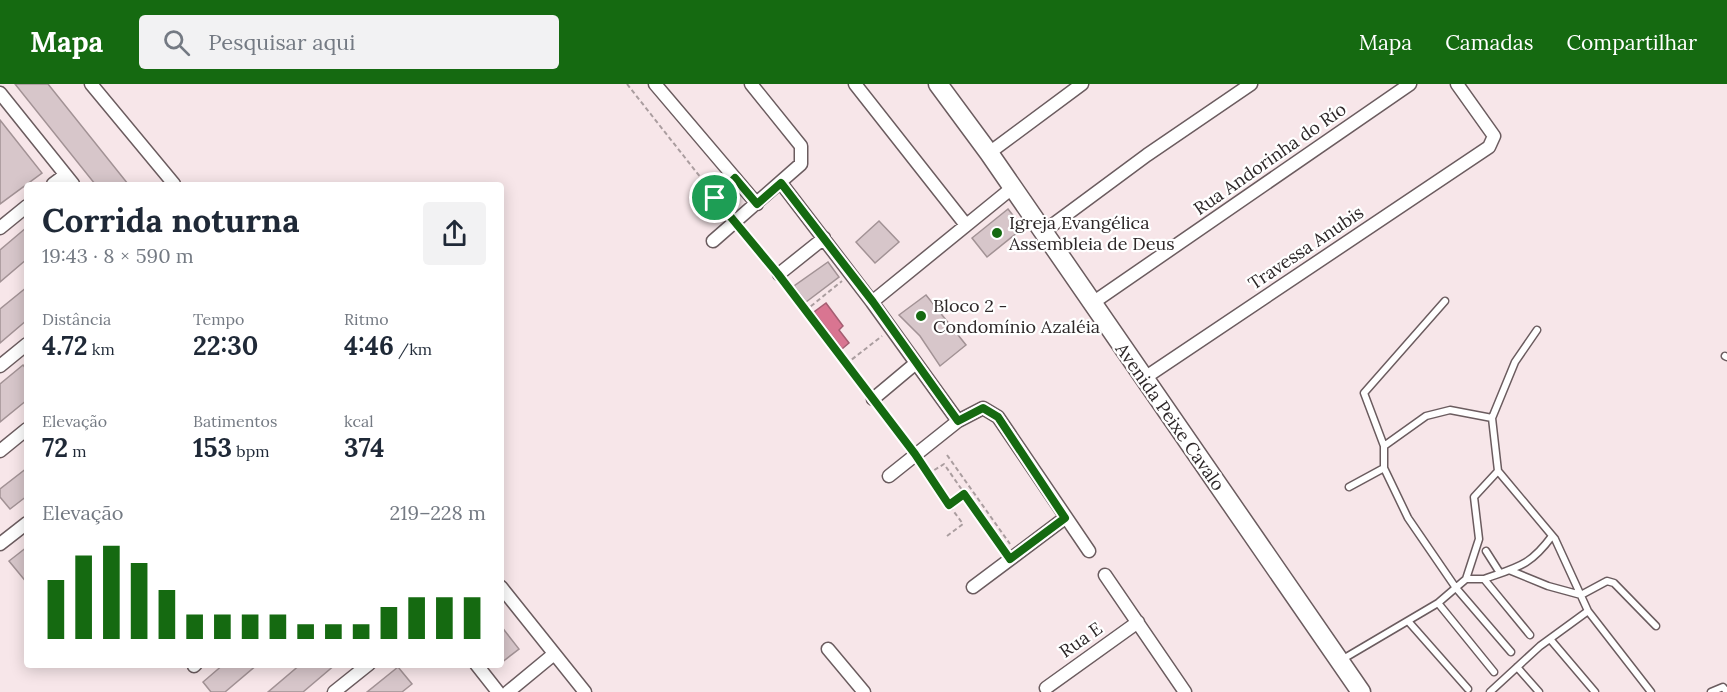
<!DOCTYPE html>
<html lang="pt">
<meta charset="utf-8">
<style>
:root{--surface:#fff;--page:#f2f2f3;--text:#1f2937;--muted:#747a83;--accent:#156a11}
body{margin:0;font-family:Lora,serif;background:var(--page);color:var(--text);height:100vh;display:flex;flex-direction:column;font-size:22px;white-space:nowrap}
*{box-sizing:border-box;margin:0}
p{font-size:20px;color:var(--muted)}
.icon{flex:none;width:33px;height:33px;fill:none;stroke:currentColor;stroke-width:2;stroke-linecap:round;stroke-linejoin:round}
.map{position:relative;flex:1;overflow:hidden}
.sheet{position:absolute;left:24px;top:98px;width:480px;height:486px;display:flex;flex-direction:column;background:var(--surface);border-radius:6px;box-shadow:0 3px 15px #0003}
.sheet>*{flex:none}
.pin{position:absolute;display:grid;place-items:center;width:51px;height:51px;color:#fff;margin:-26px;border:3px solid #fff;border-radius:50%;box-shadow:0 2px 6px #0007}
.round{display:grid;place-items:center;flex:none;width:63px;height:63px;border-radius:6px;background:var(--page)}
.summary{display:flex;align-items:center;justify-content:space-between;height:102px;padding:0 18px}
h1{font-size:33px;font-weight:800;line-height:45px}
.metrics{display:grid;grid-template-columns:repeat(3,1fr);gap:9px;height:102px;padding:6px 18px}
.metrics div{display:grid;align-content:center}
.metrics b{font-size:26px;font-weight:800}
.metrics small{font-size:16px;font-weight:400}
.metrics p{font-size:16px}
.chart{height:168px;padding:12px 18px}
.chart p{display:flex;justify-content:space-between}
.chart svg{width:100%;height:108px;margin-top:6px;stroke:var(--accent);stroke-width:6}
header{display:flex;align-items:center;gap:36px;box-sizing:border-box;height:84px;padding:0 30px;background:var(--accent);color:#fff}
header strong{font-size:28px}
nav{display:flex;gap:33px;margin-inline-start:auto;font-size:21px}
.search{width:420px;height:54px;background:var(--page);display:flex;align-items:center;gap:15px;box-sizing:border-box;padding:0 21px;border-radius:6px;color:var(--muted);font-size:22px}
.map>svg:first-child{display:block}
</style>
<header>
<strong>Mapa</strong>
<div class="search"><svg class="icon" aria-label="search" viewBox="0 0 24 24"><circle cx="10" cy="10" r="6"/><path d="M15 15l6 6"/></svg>Pesquisar aqui</div>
<nav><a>Mapa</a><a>Camadas</a><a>Compartilhar</a></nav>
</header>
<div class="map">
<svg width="1727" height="608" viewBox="0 0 1727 608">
<rect width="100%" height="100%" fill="#f7e6e9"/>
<!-- water -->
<path fill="#d97591" stroke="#a55e72" stroke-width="1.5" d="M826,219l17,23 -4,4 10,13 -7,6 -28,-37z"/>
<!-- building -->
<path fill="#d7c6ca" stroke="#a29295" stroke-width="1.5" d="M15,0h33l80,100h-33z
M0,36l42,53 -42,31z
M1008,125l15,19 -36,29 -15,-19z
M879,137l20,21 -24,21 -19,-21z
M27,143v32l-27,23v-32z
M828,178l11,15 -33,25 -12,-16z
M27,203v33l-27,23v-34z
M926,211l40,50 -26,21 -20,-30 -21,-21z
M23,281l4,5v30l-27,22v-38z
M27,384v28l-17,13 -10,-12v-8z
M27,463v36l-18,-22z
M501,542l18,23 -18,14z
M224,580h34l-33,28h-14l-8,-10z
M301,580h35l-33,28h-35z
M398,583l14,17 -10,8h-35z"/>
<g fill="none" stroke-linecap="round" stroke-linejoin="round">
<!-- lane casing -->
<g stroke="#6b5c5f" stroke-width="9">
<path id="lane" d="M1445,217l-81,92 20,53v22l24,50 48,70 55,64
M1537,246l-22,32 -23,56 6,53 57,68 33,72 63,81
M1725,272l2,1
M1384,362l42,-30 24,-6 42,8
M1349,403l35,-19
M1486,467l14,22
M1509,486l39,16 33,9 26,-14 7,2 42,43
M1466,495h18l46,56
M1484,495c34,-12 46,-13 68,-43
M1438,519l56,69
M1408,537l60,68
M1550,555l45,53
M1343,575l95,-56 28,-24 13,-40 -5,-42 24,-26
M1517,583l22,25
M1490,608l50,-46 48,-35
M1711,608l12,-5 4,5"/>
</g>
<!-- street casing -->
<g stroke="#6b5c5f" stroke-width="15">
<path id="street" d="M91,0l83,100
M655,0l102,120
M855,0l111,141
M0,9l73,91
M989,69l93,-69
M781,99l91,119 86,119
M53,100l12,-9
M0,144l27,-22
M1043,148l104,-77 104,-71
M713,157l88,-77v-18l-50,-62
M779,190l45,-36
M872,218l140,-114
M1091,220l319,-220
M0,282l27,-22
M1143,295l346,-232 5,-11 -37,-52
M873,315l43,-36
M0,367l27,-22
M889,392l69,-55 25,-13 15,9 91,134
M0,460l27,-21
M1105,491l80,117
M501,503l84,105
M973,503l92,-69
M828,565l36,43
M476,580l22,28
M194,582l2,-2
M1046,604l92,-66
M334,608l35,-28
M508,608l46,-38"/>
</g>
<!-- secondary casing -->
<g stroke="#6b5c5f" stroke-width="21">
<path id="secondary" d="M938,0l51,69 372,539"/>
</g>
<!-- path -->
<path stroke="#aa9d9f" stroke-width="2" stroke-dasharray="4.5 3" stroke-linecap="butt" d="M627,0l100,127
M715,113l11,-11
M742,145l29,35
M785,199l80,106
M805,227l37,-30
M846,280l36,-28
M879,324l30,38
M947,371l63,89
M922,381l27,40 22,-16
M928,390l16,-10 59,85
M947,452l16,-12 -14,-19"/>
<!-- lane -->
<use href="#lane" stroke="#fff" stroke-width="6"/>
<!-- street -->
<use href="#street" stroke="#fff" stroke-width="12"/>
<!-- secondary -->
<use href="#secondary" stroke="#fff" stroke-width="18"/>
</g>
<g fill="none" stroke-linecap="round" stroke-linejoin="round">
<!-- route casing -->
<g stroke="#fff" stroke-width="12">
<path id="route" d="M735,94l22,26 24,-21 92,119 85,119 25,-13 15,9 67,101 -55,41 -46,-65 -15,11 -34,-51 -137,-180 -63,-76z"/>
</g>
<!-- route -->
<use href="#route" stroke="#156a11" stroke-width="8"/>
</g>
<!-- markers -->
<g fill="#156a11" stroke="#fff" stroke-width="2">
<circle cx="997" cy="149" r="6"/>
<circle cx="921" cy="232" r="6"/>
</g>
<g text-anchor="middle" stroke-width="4.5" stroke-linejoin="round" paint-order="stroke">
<!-- street labels -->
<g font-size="18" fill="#2d2728" stroke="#fff">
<text transform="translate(1270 75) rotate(-35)" y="6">Rua Andorinha do Río</text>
<text transform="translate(1306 164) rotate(-34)" y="6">Travessa Anubis</text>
<text transform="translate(1170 333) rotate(55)" y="6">Avenida Peixe Cavalo</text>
<text transform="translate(1081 556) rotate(-35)" y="6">Rua E</text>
</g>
<!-- poi labels -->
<g font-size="18" fill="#2d2728" stroke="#fff" text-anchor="start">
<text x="1009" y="145">Igreja Evangélica<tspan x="1009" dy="21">Assembleia de Deus</tspan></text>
<text x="933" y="228">Bloco 2 -<tspan x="933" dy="21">Condomínio Azaléia</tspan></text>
</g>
</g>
</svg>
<div class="pin" style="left:715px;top:114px;background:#1e9e55"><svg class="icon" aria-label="arrive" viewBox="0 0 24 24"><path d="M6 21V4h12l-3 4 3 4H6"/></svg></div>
<section class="sheet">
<div class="summary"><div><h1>Corrida noturna</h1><p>19:43 · 8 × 590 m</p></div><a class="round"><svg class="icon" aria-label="share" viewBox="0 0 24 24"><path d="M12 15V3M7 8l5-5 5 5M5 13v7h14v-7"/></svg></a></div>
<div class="metrics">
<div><p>Distância</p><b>4.72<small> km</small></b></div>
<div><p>Tempo</p><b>22:30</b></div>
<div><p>Ritmo</p><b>4:46<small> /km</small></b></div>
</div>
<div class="metrics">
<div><p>Elevação</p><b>72<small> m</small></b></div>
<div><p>Batimentos</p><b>153<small> bpm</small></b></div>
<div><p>kcal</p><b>374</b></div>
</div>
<div class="chart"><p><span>Elevação</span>219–228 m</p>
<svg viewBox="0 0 160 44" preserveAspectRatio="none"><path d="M5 44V20M15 44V10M25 44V6M35 44V13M45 44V24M55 44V34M65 44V34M75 44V34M85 44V34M95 44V38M105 44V38M115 44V38M125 44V31M135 44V27M145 44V27M155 44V27"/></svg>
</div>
</section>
</div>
